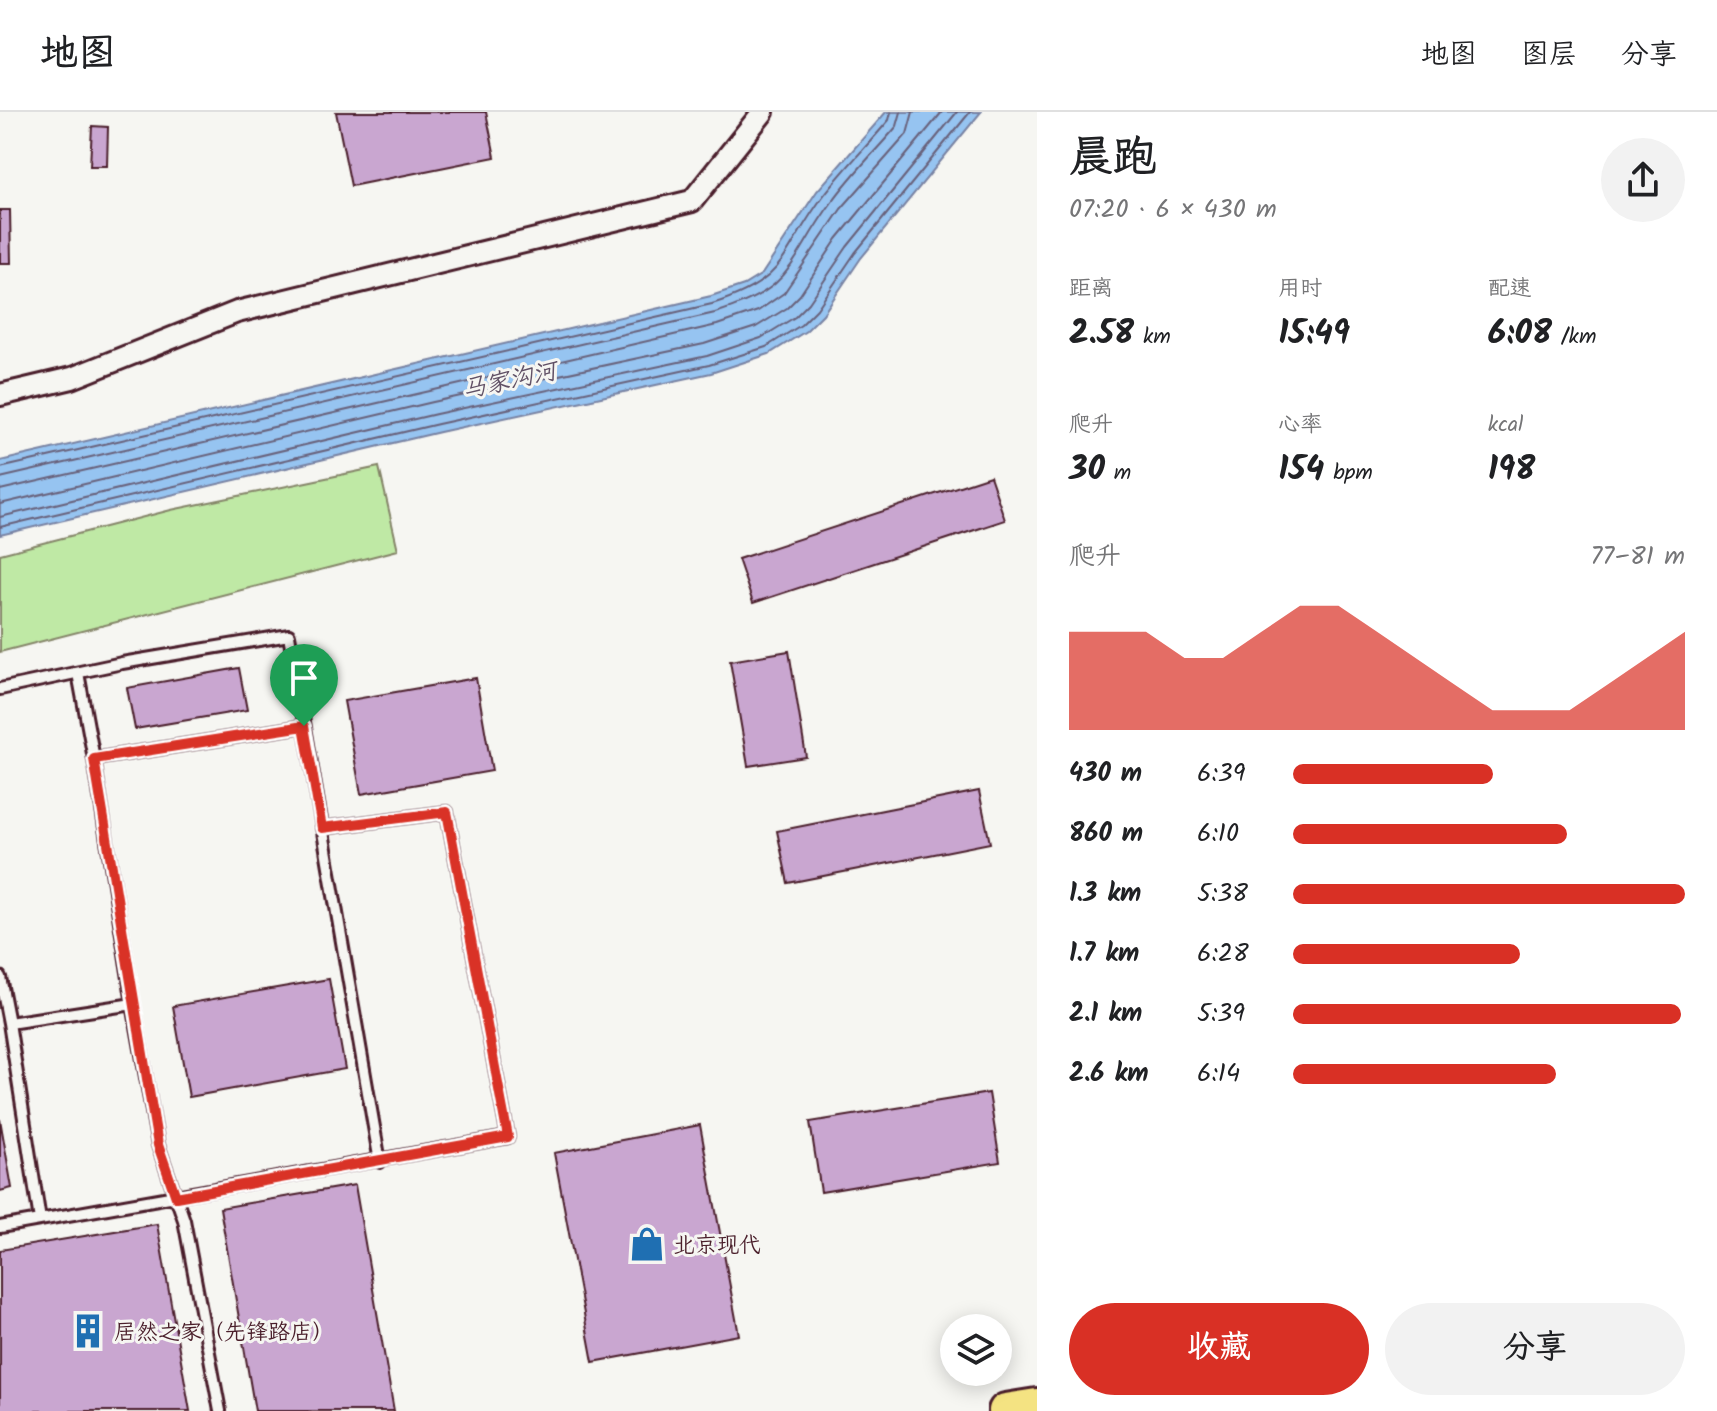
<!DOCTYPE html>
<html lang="zh">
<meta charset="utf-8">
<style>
:root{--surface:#fff;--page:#f2f2f2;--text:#202124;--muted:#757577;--line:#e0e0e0;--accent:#d93025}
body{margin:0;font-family:Kalam,"LXGW WenKai TC",sans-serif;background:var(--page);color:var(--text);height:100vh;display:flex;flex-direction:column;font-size:30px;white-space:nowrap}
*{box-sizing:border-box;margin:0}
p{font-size:26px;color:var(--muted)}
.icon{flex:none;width:44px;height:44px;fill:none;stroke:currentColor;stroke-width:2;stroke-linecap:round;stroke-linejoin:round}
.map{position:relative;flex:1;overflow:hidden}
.details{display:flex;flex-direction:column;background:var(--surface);width:680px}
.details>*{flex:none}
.buttons{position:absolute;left:940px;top:1202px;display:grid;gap:16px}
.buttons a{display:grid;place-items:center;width:72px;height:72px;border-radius:50%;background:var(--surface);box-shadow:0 4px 20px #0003;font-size:40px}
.pin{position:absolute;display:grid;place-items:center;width:68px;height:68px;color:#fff;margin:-82px -34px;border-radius:50% 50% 50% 0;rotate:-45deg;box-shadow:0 0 8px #0007}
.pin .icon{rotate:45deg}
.round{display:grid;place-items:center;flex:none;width:84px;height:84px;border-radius:42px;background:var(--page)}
.summary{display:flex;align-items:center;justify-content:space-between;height:136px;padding:0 32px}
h1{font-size:44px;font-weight:800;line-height:60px}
.stats{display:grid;grid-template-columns:repeat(3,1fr);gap:12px;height:136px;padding:8px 32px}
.stats div{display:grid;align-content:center}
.stats b{font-size:34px;font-weight:800}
.stats small{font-size:22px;font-weight:400}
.stats p{font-size:22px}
.chart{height:224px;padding:16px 32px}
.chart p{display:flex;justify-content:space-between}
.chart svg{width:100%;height:144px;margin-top:8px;fill:var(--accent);opacity:.7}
.primary-button{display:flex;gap:16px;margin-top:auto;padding:16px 32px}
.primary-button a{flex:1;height:92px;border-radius:48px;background:var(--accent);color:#fff;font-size:32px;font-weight:800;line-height:92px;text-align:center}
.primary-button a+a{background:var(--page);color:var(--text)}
ul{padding:0 32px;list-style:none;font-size:26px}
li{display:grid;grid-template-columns:128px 96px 1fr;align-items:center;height:60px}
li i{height:20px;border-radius:10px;background:var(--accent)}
header{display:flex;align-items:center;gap:48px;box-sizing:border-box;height:112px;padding:0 40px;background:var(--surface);border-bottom:2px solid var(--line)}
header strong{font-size:38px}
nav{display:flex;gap:44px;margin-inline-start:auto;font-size:28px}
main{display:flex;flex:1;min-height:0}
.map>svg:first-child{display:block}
</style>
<header>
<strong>地图</strong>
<nav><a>地图</a><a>图层</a><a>分享</a></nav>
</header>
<main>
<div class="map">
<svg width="1037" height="1299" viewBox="0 0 1037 1299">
<rect width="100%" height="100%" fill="#f6f6f2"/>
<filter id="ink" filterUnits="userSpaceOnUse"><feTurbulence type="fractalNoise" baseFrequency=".0125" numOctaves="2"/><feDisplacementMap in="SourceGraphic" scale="16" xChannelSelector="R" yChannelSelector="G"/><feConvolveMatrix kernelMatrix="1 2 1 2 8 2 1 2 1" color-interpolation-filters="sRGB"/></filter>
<g filter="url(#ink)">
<!-- green -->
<path fill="#bfe9a5" stroke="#848468" stroke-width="2" d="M379,355l19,83 -398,102v-98l171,-44z"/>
<!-- water -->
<path fill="#96c4f1" stroke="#7882a2" stroke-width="2" d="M886,0h95l-120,146 -38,56 -17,17 -37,23 -58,19 -271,59 -440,103v-74l711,-165 33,-11 18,-11 55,-83z"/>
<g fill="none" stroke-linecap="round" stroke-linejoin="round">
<!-- shore -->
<path stroke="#68617a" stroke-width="2" d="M0,356l712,-164c78,-25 68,-50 112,-109 20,-26 44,-50 65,-75l2,-8
M0,366l715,-165c81,-25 72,-50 117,-111 19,-27 44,-51 65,-76l4,-14
M0,378l717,-165 41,-14 26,-18 57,-84 66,-75 6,-22
M0,392l433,-102 271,-58 52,-17 31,-19 13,-13 37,-56 105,-127
M0,405l436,-103 271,-58 54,-18 34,-21 14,-14 38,-56 110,-135
M0,415l438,-103 271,-59 57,-18 35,-22 16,-16 38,-56 115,-141"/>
</g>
<!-- building -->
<path fill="#c9a6d0" stroke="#4a1f2b" stroke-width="2" d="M336,0h150l9,45 -144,29z
M92,14l16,1 -1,39h-17z
M0,98h10l1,53h-11z
M990,364l15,44 -252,83 -15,-44z
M789,539l17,106 -58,9 -18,-105z
M239,556l8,42 -112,19 -8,-41z
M476,566l16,93 -131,23 -17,-93z
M979,679l11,52 -202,40 -11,-52z
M329,867l16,90 -156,28 -16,-91z
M989,981l11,69 -179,30 -11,-70z
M0,1007l12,69 -12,3z
M700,1013l39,210 -146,27 -39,-209z
M355,1073l39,226h-139l-35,-203z
M157,1112l33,187h-190v-161z"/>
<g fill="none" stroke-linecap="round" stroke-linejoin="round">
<!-- service casing -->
<g stroke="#4a1f2b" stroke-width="16">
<path id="service" d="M78,561l16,86
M0,577l122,-26 167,-28 91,527
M0,865l9,46 124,-19 25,141 26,75 36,191
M133,892l-39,-245 210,-33
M9,911l31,197
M0,1115l508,-90 -61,-325 -125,16"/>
</g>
<!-- minor casing -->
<g stroke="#4a1f2b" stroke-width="26">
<path id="minor" d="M0,283l72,-17 165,-66 455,-111 71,-89"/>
</g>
<!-- primary casing -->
<g stroke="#4a1f2b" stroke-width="40">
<path id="primary" d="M1006,1299l31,-5"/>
</g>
<!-- service -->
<use href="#service" stroke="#f6f6f2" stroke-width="10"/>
<!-- minor -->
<use href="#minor" stroke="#f6f6f2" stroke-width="20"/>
<!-- primary -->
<use href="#primary" stroke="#f4e382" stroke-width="34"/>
</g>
</g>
<g fill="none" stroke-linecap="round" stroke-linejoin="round" filter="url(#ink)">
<!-- route casing -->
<g stroke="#fff" stroke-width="16">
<path id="route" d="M304,614l18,102 125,-16 61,325 -332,60 -18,-52 -64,-386z"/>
</g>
<!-- route -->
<use href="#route" stroke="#d93025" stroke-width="10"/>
</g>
<!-- icons -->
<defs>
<g id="shop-bare" transform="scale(2.76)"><path d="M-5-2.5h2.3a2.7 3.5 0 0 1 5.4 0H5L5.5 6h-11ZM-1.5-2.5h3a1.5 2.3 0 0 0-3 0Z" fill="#1f6fb2" stroke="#f6f6f2" stroke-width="2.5" paint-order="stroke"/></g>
<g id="building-bare" transform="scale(2.76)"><path d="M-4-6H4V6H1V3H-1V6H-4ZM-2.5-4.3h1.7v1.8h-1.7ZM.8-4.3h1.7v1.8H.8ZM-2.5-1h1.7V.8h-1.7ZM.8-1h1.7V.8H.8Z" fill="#1f6fb2" stroke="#f6f6f2" stroke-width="2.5" paint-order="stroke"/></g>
</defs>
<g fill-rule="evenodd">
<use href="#shop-bare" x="647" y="1132"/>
<use href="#building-bare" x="88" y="1219"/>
</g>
<g text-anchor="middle" stroke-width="6" stroke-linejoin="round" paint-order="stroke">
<!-- poi labels -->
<g font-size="22" fill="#4a1f2b" stroke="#f6f6f2" text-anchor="start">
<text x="673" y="1140">北京现代</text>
<text x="114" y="1227">居然之家（先锋路店）</text>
</g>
<!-- water labels -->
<g font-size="24" font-style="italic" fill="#615166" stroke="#f6f6f2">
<text transform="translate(509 268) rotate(-12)" y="8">马家沟河</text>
</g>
</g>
</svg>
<div class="buttons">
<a><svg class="icon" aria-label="layers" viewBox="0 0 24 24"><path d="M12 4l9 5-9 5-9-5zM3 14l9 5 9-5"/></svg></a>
</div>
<div class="pin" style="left:304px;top:614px;background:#1e9e55"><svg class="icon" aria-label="arrive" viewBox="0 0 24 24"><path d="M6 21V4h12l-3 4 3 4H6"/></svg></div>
</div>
<section class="details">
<div class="summary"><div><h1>晨跑</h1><p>07:20 · 6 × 430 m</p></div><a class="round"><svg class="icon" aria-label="share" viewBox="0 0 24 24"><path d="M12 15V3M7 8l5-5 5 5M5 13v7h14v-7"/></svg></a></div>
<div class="stats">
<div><p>距离</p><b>2.58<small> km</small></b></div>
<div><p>用时</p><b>15:49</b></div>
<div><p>配速</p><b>6:08<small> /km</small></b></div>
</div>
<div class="stats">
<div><p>爬升</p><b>30<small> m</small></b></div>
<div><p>心率</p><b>154<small> bpm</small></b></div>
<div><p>kcal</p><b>198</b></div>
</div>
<div class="chart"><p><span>爬升</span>77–81 m</p>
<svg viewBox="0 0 160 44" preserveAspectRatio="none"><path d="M0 44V14L10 14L20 14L30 22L40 22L50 14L60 6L70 6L80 14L90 22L100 30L110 38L120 38L130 38L140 30L150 22L160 14V44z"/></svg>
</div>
<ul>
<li><b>430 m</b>6:39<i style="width:51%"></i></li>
<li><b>860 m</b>6:10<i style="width:70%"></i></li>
<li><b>1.3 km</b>5:38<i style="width:100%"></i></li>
<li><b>1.7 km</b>6:28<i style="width:58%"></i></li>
<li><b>2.1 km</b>5:39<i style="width:99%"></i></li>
<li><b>2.6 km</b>6:14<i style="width:67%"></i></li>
</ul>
<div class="primary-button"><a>收藏</a><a>分享</a></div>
</section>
</main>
